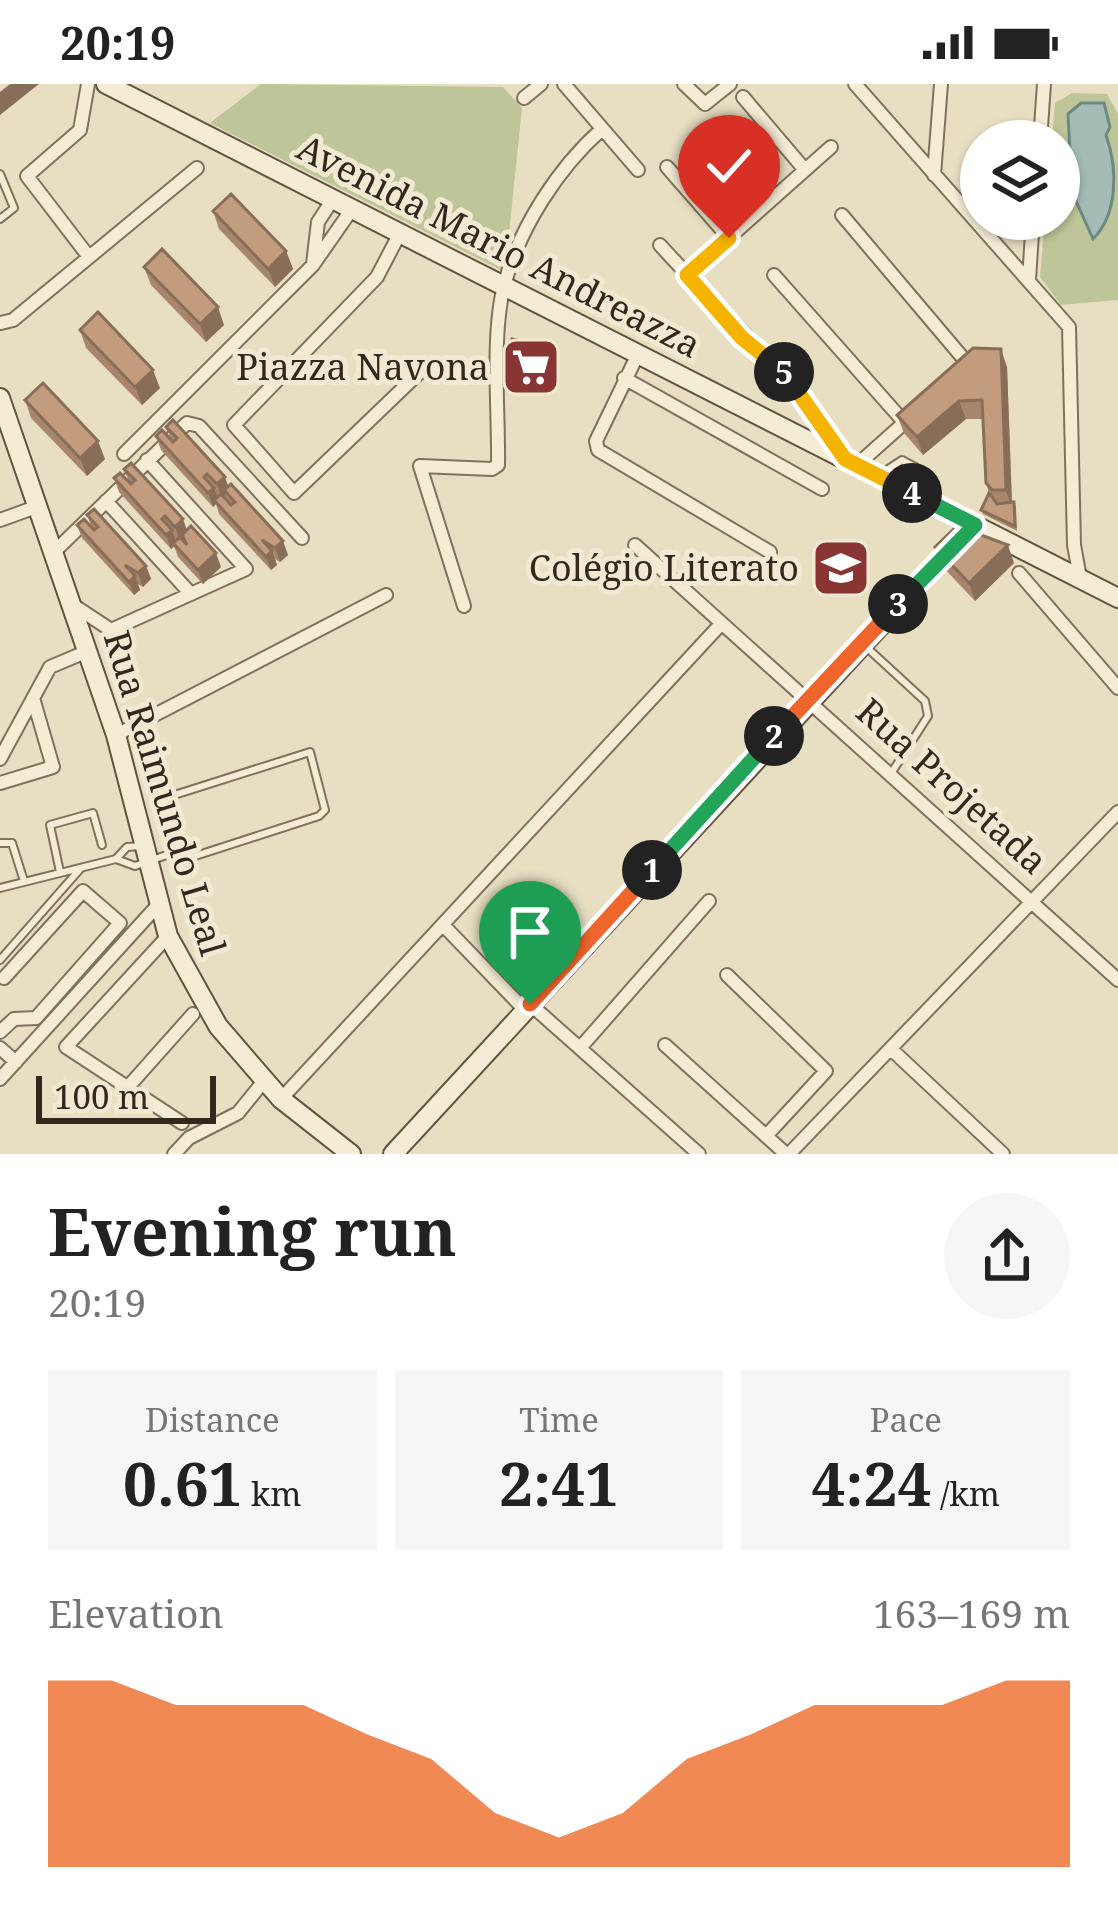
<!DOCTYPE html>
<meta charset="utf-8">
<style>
:root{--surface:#fff;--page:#f6f6f6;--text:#222;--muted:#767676;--accent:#ea580c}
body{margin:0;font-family:"Noto Serif",serif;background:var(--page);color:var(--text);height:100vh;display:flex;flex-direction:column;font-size:45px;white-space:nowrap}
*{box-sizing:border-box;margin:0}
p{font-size:39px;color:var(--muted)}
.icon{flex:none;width:66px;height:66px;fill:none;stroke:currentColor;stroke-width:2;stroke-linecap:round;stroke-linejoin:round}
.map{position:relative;height:1070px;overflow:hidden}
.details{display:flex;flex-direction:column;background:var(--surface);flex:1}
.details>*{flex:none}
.fabs{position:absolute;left:960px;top:36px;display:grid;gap:24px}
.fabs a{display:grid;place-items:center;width:120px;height:120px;border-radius:50%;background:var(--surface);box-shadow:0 3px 9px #0004;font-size:60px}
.scale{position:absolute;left:36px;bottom:30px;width:180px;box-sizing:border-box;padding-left:12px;border:6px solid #32291e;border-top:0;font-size:33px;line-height:42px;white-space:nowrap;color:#32291e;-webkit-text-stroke:9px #f1e9d2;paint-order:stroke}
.pin{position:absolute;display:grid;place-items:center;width:102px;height:102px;color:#fff;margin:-123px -51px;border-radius:50% 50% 50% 0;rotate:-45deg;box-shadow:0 0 12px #0007}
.pin .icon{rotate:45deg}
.km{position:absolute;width:60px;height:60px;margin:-30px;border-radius:50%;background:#222;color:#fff;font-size:33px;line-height:60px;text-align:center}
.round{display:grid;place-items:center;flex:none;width:126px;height:126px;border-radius:63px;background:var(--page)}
.headline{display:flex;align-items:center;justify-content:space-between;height:204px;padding:0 48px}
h1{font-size:66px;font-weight:700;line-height:90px}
.metrics{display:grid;grid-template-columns:repeat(3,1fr);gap:18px;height:204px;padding:12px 48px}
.metrics div{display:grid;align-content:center;border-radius:0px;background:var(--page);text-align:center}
.metrics b{font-size:60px;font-weight:700}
.metrics small{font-size:33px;font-weight:400}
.metrics p{font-size:33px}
.chart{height:336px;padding:24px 48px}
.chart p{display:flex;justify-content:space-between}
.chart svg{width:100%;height:216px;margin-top:12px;fill:var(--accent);opacity:.7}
.status{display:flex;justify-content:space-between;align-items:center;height:84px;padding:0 60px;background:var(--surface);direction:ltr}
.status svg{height:33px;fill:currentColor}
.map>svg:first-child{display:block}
</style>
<div class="status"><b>20:19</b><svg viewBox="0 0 49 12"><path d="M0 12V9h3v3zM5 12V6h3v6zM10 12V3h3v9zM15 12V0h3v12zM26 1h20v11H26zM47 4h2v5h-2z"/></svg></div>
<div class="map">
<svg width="1118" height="1070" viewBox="0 0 1118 1070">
<rect width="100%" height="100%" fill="#e8dfc3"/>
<!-- green -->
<path fill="#bec598" d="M261,0l242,3 19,21 -17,164 -295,-149z
M1072,9l35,1 11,20v186l-57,5 -21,-28 5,-58h14v-78h-7l3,-38z"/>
<!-- water -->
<path fill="#a5bcb6" stroke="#6d8983" stroke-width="3" d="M1081,19h23l6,24 -4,8c12,34 12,79 -13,104l-21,-47 -4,-78z"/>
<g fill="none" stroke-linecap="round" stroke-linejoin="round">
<!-- lane casing -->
<g stroke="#81715c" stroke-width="10">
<path id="lane" d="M0,90l14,34 -14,11
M879,391l23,-15 26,14 4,25
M864,561l61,56 3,15 -36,56
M310,668l15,58 -6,6 -133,43 -8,-8 -10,-54z
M0,759h12l12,38
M141,762l-14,1 -11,12 19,7 43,-15
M60,788l-10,-47 43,-12 9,32
M0,804l116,-29
M0,876l81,-92"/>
</g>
<!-- street casing -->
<g stroke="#81715c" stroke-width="16">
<path id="street" d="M88,0l-8,46 -53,46 62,81
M564,0l74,86
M684,0l21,20 25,-20
M855,0l214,243 5,218 6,33
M743,13l62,73
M524,14l17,-14
M1040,57l4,-57
M667,83l62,71
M934,91l7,-91
M842,131l126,149
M400,149l-23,44 -143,148 60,68 126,-121
M660,161c64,71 134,132 184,213
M313,180l5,-42 15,-23
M687,191l144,-128
M774,191l130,147
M1029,195l4,-60
M1,239l12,-3 184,-152
M638,270l-42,87 2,9 172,102
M624,294l198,111
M124,370l189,-189 39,-56
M857,381l56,-50
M106,417l85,93
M0,436l36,-13
M635,461l483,435
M53,469l134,-130 12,3 103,112
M1019,489l99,115
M73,521l38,25 135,-61 -99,-109
M464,522l-44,-140 72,3 6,-4c1,-53 -7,-128 6,-179 15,-58 54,-118 98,-157
M116,651l270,-140
M0,675l50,-92 38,-16
M0,699l53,-16 -20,-69
M445,843l80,83
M168,852l-102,111 116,76
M727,891l99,96 -60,65
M530,920l169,150
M0,948l14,-13 22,-1 84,-95 -37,-32 -79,87
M665,961l121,109
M0,964l16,14
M580,964l129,-147
M891,965l112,105
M0,995l158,-174
M128,1003l65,-73
M281,1015l439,-474
M174,1070l15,-16 49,-25 26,-32
M789,1070l329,-342"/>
</g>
<!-- secondary casing -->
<g stroke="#62523f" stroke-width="22">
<path id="secondary" d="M106,0l1012,514
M0,314l116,337 52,201 50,90 63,73 70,55
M393,1070l562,-609"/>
</g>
<!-- lane -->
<use href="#lane" stroke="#f4ecd5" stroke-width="6"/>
<!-- street -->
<use href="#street" stroke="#f4ecd5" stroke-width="12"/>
<!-- secondary -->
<use href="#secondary" stroke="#f4ecd5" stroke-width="18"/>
</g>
<!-- wall -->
<path fill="#a8866c" d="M213,127l73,40 7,18 -18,18 -56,-58z
M144,183l80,58 -18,17 -55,-57z
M80,246l80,58 -18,17 -56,-57z
M551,276l-5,22 -34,-7 -5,-14z
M1007,283l5,135h2l2,5 1,24 -34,-17 -2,-4 9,-15 -4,-12 -3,-64h-17l-43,36 -19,-22 -7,-18z
M25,316l80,59 -18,17 -56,-58z
M166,343l62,60 60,68 -8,7 -5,-3 2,6 -6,5 -52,-56 -3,-10 -3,3 -52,-57 -5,-14 15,4z
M124,385l97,98 -18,17 -25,-27 -4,-11 -3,3 -52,-57 -5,-14 15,4z
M87,431l59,51 5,13 -8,8 -5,-3 2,6 -6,5 -52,-57 -5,-13 15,3z
M935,463l79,16 -39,38 -34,-36z"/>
<!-- shaded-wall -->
<path fill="#886d58" d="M10,0h29l-39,31v-23z
M286,167l7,18 -18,18 -7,-18z
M218,223l6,18 -18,17 -6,-18z
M546,262l5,14 -5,22 -5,-14z
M1001,265l6,18 5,141 -6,-18z
M153,286l7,18 -18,17 -7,-18z
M959,317l7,18 -43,36 -6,-18z
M98,357l7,18 -18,17 -7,-18z
M225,393l5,14 -6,-1 2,4 -4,4 -5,-14z
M214,404l5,13 -5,-1 2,4 -3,3 -5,-14z
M183,435l5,14 -8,7 -5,-13z
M172,446l5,14 -6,5 -5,-14z
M283,457l5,14 -8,7 -5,-14z
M1008,461l6,18 -39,38 -6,-18z
M272,467l5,14 -6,5 -5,-13z
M216,469l5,14 -18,17 -5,-14z
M146,482l5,13 -8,8 -5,-14z
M135,492l5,14 -6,5 -5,-13z"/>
<!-- building -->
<path fill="#c39c7d" stroke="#886d58" stroke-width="3" d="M231,110l55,57 -18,18 -55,-58z
M162,165l56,58 -18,17 -56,-57z
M98,228l55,58 -18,17 -55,-57z
M512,255l34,7 -5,22 -34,-7z
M973,264l28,1 5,141h-14l-6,-7 -4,-83 -23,1 -42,36 -20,-22z
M43,299l55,58 -18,17 -55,-58z
M173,336l52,57 -8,7 -10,-10 -3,3 10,11 -6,5 -52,-57 6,-6 11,12 4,-4 -11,-11z
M131,379l52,56 -8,8 -10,-11 -3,3 10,11 -6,5 -52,-57 6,-5 11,11 4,-4 -11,-11z
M231,400l52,57 -8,7 -13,-8 10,11 -6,6 -52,-57 7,-6 10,11 4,-3 -11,-12z
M989,409l8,11 17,-2 1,24 -34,-16z
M94,425l52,57 -8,7 -13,-8 10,11 -6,6 -52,-57 7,-6 10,11 4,-3 -11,-12z
M191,442l25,27 -18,17 -25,-27 7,-6 7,8 -5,-10z
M957,442l51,19 -39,38 -34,-36z"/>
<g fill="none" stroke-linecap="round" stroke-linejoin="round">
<!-- split-1 casing -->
<g stroke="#fff" stroke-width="24">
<path id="split-1" d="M530,920l122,-134"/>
</g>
<!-- split-2 casing -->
<g stroke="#fff" stroke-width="24">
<path id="split-2" d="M652,786l122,-134"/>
</g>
<!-- split-3 casing -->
<g stroke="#fff" stroke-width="24">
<path id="split-3" d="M774,652l124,-132"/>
</g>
<!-- split-4 casing -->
<g stroke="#fff" stroke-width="24">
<path id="split-4" d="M898,520l77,-79 -63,-32"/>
</g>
<!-- split-5 casing -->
<g stroke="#fff" stroke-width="24">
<path id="split-5" d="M784,288l61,87 67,34"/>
</g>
<!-- split-6 casing -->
<g stroke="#fff" stroke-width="24">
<path id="split-6" d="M729,154l-42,37 55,63 42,34"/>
</g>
<!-- split-1 -->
<use href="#split-1" stroke="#f0652b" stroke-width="15"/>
<!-- split-2 -->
<use href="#split-2" stroke="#22a559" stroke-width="15"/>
<!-- split-3 -->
<use href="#split-3" stroke="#f0652b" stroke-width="15"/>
<!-- split-4 -->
<use href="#split-4" stroke="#22a559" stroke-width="15"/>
<!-- split-5 -->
<use href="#split-5" stroke="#f5b400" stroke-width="15"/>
<!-- split-6 -->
<use href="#split-6" stroke="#f5b400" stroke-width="15"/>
</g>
<!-- icons -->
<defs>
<g id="supermarket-square" transform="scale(3)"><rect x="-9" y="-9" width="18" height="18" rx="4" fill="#893533" stroke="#f1e9d2"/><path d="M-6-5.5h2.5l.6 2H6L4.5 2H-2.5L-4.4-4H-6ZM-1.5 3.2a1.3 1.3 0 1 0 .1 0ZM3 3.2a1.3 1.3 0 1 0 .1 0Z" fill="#fff"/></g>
<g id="school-square" transform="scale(3)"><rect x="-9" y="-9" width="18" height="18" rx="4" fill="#893533" stroke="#f1e9d2"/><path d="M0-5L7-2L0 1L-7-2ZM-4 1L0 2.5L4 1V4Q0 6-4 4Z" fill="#fff"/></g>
</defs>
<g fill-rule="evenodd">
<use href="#supermarket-square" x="531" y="283"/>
<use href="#school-square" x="841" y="484"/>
</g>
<g text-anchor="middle" stroke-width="10" stroke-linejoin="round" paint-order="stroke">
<!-- street labels -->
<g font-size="36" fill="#32291e" stroke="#f1e9d2">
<text transform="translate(499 162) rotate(27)" y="13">Avenida Mario Andreazza</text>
<text transform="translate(952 702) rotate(42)" y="13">Rua Projetada</text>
<text transform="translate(165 709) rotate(73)" y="13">Rua Raimundo Leal</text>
</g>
<!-- poi labels -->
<g font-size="36" fill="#32291e" stroke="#f1e9d2" text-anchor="end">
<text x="489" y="296">Piazza Navona</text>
<text x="799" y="497">Colégio Literato</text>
</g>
</g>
</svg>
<div class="fabs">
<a><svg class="icon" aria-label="layers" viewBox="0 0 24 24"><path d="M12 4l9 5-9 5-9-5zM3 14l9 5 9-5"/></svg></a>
</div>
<div class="scale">100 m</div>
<div class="pin" style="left:530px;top:920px;background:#1e9e55"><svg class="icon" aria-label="arrive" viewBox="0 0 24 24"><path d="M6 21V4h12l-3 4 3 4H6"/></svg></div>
<div class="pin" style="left:729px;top:154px;background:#d93025"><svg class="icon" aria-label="check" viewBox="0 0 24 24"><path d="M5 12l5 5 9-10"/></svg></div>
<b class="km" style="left:652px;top:786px">1</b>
<b class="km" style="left:774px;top:652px">2</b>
<b class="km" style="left:898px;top:520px">3</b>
<b class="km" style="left:912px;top:409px">4</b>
<b class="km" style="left:784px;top:288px">5</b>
</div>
<section class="details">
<div class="headline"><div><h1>Evening run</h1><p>20:19</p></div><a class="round"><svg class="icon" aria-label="share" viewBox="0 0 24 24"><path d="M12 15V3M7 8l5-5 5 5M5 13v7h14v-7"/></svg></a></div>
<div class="metrics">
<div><p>Distance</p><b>0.61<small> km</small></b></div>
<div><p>Time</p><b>2:41</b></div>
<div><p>Pace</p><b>4:24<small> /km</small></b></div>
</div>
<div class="chart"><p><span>Elevation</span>163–169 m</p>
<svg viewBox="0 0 160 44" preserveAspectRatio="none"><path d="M0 44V6L10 6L20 11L30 11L40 11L50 17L60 22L70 33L80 38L90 33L100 22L110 17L120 11L130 11L140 11L150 6L160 6V44z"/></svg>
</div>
</section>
